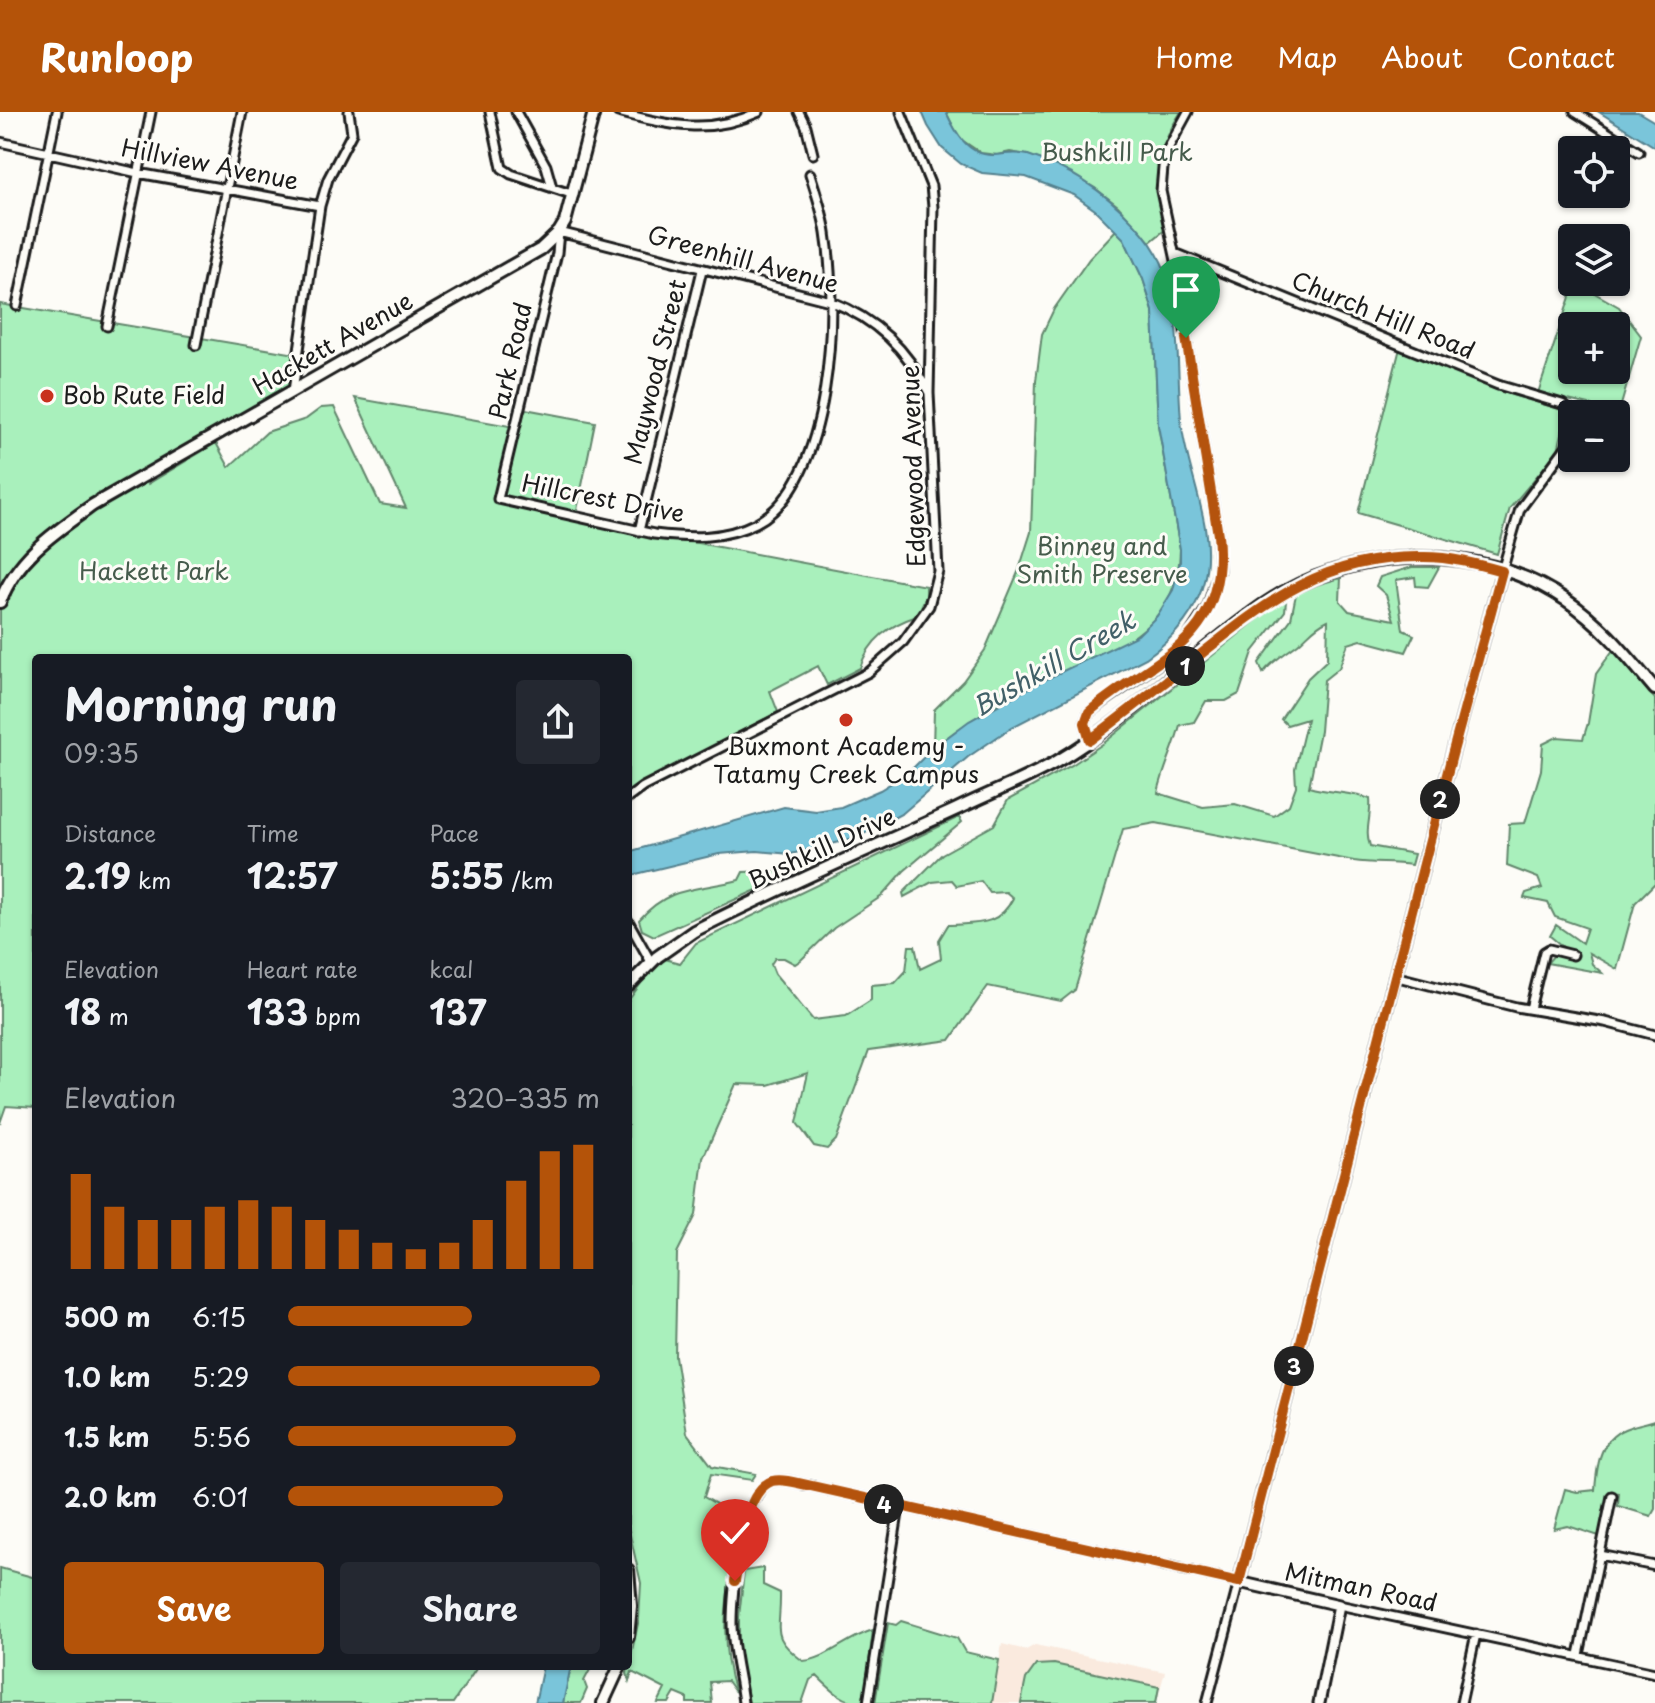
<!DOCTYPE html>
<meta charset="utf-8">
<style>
:root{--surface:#171b24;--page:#242831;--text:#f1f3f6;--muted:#9ea1a6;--accent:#b45309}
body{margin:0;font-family:"Playpen Sans",sans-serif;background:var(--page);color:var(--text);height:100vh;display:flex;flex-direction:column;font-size:30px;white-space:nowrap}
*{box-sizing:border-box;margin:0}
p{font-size:26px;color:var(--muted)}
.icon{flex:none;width:44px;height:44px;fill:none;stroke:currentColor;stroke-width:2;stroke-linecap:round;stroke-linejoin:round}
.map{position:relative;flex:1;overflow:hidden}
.sheet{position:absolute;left:32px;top:542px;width:600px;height:1016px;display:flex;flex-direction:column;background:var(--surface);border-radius:8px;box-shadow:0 2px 6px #0004}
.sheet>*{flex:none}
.controls{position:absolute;left:1558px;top:24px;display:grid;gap:16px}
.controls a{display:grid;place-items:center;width:72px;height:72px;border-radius:8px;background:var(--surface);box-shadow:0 2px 6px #0004;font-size:40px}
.pin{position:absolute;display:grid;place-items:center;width:68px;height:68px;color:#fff;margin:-82px -34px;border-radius:50% 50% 50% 0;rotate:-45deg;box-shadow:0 0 8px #0007}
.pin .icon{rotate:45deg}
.km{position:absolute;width:40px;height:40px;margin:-20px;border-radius:50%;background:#222;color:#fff;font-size:22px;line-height:40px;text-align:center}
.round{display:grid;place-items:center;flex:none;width:84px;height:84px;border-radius:8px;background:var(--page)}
.overview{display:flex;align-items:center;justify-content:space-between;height:136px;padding:0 32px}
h1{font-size:44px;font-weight:700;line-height:60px}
.metrics{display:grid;grid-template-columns:repeat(3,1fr);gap:12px;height:136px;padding:8px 32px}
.metrics div{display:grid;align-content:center}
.metrics b{font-size:34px;font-weight:700}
.metrics small{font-size:22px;font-weight:400}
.metrics p{font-size:22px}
.chart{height:224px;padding:16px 32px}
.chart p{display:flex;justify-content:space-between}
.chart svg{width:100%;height:144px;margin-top:8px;stroke:var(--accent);stroke-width:6}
.button{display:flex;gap:16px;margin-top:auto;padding:16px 32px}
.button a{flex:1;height:92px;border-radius:8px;background:var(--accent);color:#fff;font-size:32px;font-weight:700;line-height:92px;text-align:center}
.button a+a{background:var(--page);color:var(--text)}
ul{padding:0 32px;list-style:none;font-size:26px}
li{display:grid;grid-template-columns:128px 96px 1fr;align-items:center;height:60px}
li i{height:20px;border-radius:10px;background:var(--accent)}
header{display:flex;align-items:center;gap:48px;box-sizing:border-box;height:112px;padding:0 40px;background:var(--accent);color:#fff}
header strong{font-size:38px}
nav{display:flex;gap:44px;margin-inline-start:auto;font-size:28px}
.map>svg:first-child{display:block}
</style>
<header>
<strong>Runloop</strong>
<nav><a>Home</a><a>Map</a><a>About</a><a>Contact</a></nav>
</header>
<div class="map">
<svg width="1655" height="1591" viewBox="0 0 1655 1591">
<rect width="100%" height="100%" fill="#fdfcf7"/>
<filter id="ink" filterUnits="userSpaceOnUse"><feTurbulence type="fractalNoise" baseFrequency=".0125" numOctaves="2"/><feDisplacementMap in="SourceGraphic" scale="16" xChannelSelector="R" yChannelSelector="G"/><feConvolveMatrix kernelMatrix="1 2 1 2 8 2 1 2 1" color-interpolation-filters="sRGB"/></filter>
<g filter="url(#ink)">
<!-- built -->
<path fill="#faeade" d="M1002,1532l24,6 9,-5 130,27 -9,31h-164z"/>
<!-- green -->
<path fill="#a9f0bc" stroke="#62866c" stroke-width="2" fill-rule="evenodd" d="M946,0h235c-28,42 -25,70 -15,117l-16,13 -32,-36 -23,-18 -39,-22 -29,-11 -17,-3 -13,3 -16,-2 -22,-15z
M1116,118l8,9 19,40 10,32 5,114 22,124c-1,86 -76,104 -141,134 -38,17 -73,39 -106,65l1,-38 29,-29 22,-31 34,-80 12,-38 5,-151 6,-47 12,-25 35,-50z
M1575,170l44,25 22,29 -22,76 -81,-19zM1616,214v44h-44v-44z
M0,192l296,50 -3,37 -150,86 5,7 68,-41 13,24 38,-35 39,-13 15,-11 13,-1 46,97 26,4 -51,-110 165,30 5,-19 70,13 -20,98 351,66v10l-9,20c-27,9 -48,23 -57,52l-33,17 -9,-19 -48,25 8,21 -144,75 -6,7v-136h-592v450l-30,-2 -6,17z
M1400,236l112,47 55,16 -9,40 -48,57 -13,46 -139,-41z
M1412,455h27l-11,20 -12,-1 -1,-9 -19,3 7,50 11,5 -8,17 -45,-12 -13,4 -9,24 -15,12 -4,51 -11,56c20,6 41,5 61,12 2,17 -6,31 0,47l44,8 -3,11c-19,-3 -37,-1 -57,-4l-198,-38 -33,6 -48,161 -14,11 -73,-15 -38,54 -81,11 -33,89 -9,9 -13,-3 -17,-23 11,-50 -40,12 -32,-1 -33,74 -7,57 -19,38 -2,103 12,77 25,33 44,8 -4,6 -41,-6 -7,23 12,7 6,24 14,9c-8,54 -19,102 -1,155l-8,-11 -17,1 2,21h-25v-5l-12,-5 -6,10h-11l7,-14 -33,-17 -3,9 -2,-8 12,-54 2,-36 -13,-57v-525l14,-19 23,-23 15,4 16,-20 263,-126 3,5 -58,49 -22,25 -48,32 -33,32 -6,4 -11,-6h-9l-4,6 4,10 38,46 33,-4 25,-16v-15l24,-2 11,-12 3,-25h6l5,23 21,-10 -2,-19 9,-15c28,-2 51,2 65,-27l-7,-6 -16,1 -9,-12 -24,5 -5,-6 -20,2 -28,15 -1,-4 39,-39 52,-29 14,-25 64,-35 32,-22 177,-143 5,1 -1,10 -32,41 -14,42 -13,7h-20l-12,21 -14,3c-6,24 -17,44 -22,68l45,14 32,-3 39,12 15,-11 7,-19 -1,-17 12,-50 -20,6 -6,-6 27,-41 19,-18 1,-40c-15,7 -18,14 -30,24 -13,10 -25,16 -35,29l-4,-10 32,-44 5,-25 8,-6 37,-10 -1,23 9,10 45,9 -8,-25 -10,-9 4,-9z
M1613,538l42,49v184l-20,20 -18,66 -28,-16 3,11 10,9 -55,-10 15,-17 -12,-10 6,-11 26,18 5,-15 -32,-11 -7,-14 -24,-5 2,-5 16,-5 -4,-10 -31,-12 2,-42 16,-1 16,-53 2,-26 14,-7 26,2 5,-16 8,-49z
M777,759l4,8 -127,57 -12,-6 -3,-10c32,-36 58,-29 100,-40l4,-8z
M1655,1308v89l-4,7 -33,-10 1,-13 -10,-1 -10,44 -31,-10 -14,3 11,-40 12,3 18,-2c2,-27 5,-54 35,-63 8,-3 17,-4 25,-7z
M0,1456l36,10v88h442l-25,37h-453z
M763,1456v17l17,8c1,38 -11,43 23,68 25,-2 43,-23 70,-31l-9,73c-20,0 -33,-13 -47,-27l-7,4 -8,23h-53l-10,-50v-36l5,-46z
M901,1509l56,17 8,14 34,8 -7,43h-117l13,-80 8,2z
M1054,1552l105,23 -3,16h-135l5,-24 10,-14z
M571,1554h21l-8,15 3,8 -6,14h-18z"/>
<!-- water -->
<path fill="#7ac5da" stroke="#54818e" stroke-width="2" d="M922,0h24c9,19 21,43 46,43 13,0 22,-4 36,0 41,13 77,37 106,68 16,17 28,35 34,57 12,46 9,93 13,140 5,53 36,107 23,161 -8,33 -31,58 -58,77l-134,69 -44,30 -65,56 -47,25 -65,16 -34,-3 -38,3 -91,22v-24l156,-45 32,4 25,-4 39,-17 29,-18 24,-24 36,-27 67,-37 102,-49 19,-19 16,-26 7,-28v-13l-22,-124 -5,-114 -10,-32 -19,-40 -29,-29 -21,-15 -48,-18 -44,-4 -21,-9 -19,-16 -14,-22z
M1599,0h39l17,10v25z
M543,1554h28l-8,37h-28z"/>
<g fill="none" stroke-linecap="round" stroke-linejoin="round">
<!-- minor casing -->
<g stroke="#1c1c1c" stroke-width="13">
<path id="minor" d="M490,0l12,56 9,6 63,21
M516,0l30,54 6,21
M618,0c53,14 91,23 141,0
M799,0l7,14 7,28
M1575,0l64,40
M0,30l138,31 182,33
M810,62c6,19 13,39 16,59 12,76 7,250 -70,290 -33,17 -67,15 -102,11l-156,-35 59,-246 2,-21 271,69c46,18 77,48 99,92
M1175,141l323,132 64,19 12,10
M17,194l40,-194
M107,214l44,-214
M196,233l46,-233
M293,279l27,-185 8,-27 24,-46 -3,-21
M639,419l63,-261
M1502,459l18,-62 52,-70
M1090,628l-5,-17 4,-11 78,-54 17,-15 24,-37 11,-36 -1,-35 -32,-197 -8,-68 -17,-79 3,-35 24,-44
M628,686l15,-11 226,-115 34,-30 26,-36 9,-35 -9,-178 4,-186 -2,-21 -30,-74
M628,809l23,41
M1394,864l122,31 89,15 50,13
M1530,897l14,-57 5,-3 24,6
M1600,1443l55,11
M1339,1493l316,68
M1579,1543l33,-159
M743,1591c-3,-27 -11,-53 -11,-80 0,-29 8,-134 41,-142 8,-2 18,0 25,2l441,99 -32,121
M868,1591l31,-196
M1461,1591l15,-69"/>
</g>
<!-- tertiary casing -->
<g stroke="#1c1c1c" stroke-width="15">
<path id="tertiary" d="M1319,1591l20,-98 -100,-23 213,-827 50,-184"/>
</g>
<!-- secondary casing -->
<g stroke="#1c1c1c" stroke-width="16">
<path id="secondary" d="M0,490c17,-45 55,-70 93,-97l448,-256 18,-17 6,-10 29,-110
M628,874l29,-29 37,-26c86,-44 176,-82 263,-122 33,-16 67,-29 99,-47 75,-44 136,-108 207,-157 87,-59 214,-66 303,-5 36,24 61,56 89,89
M628,1458l3,36 -3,31
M603,1591l17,-37"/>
</g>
<!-- minor -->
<use href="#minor" stroke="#fdfcf7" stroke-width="7"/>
<!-- tertiary -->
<use href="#tertiary" stroke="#fdfcf7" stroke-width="9"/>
<!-- secondary -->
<use href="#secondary" stroke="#fdfcf7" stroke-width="10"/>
</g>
</g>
<g fill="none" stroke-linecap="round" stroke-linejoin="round" filter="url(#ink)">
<!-- route casing -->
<g stroke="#fff" stroke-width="16">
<path id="route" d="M735,1469c4,-25 9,-90 37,-100 8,-2 18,0 26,2l441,99 213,-827 50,-184c-25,-7 -51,-14 -78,-14 -98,-2 -155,43 -228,101 -35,27 -70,55 -106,82l-5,-17 4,-11c65,-56 140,-68 129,-177l-32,-197"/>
</g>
<!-- route -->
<use href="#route" stroke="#b45309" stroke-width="10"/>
</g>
<!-- markers -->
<g fill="#c8321e" stroke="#fdfcf7" stroke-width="3">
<circle cx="47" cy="284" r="8"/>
<circle cx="846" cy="608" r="8"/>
</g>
<g text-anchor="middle" stroke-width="6" stroke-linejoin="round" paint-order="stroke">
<!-- park labels -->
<g font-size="24" fill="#465c4c" stroke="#fdfcf7">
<text x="1117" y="49">Bushkill Park</text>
<text x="1102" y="443">Binney and<tspan x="1102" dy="28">Smith Preserve</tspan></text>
<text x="154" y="468">Hackett Park</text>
</g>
<!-- street labels -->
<g font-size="24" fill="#1c1c1c" stroke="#fdfcf7">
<text transform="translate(210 53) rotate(11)" y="8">Hillview Avenue</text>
<text transform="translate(743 148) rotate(15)" y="8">Greenhill Avenue</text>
<text transform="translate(1383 204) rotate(22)" y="8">Church Hill Road</text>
<text transform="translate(333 232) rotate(-30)" y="8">Hackett Avenue</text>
<text transform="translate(511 249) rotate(-77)" y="8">Park Road</text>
<text transform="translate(656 260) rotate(-76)" y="8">Maywood Street</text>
<text transform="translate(914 354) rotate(-92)" y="8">Edgewood Avenue</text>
<text transform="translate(603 387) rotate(11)" y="8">Hillcrest Drive</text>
<text transform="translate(822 737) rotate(-25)" y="8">Bushkill Drive</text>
<text transform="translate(1361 1476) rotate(12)" y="8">Mitman Road</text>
</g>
<!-- poi labels -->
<g font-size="24" fill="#1c1c1c" stroke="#fdfcf7" text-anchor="start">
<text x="63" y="292">Bob Rute Field</text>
<text x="846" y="643" text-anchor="middle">Buxmont Academy -<tspan x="846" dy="28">Tatamy Creek Campus</tspan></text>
</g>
<!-- water labels -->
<g font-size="26" font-style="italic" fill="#426068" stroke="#fdfcf7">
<text transform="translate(1054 552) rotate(-30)" y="9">Bushkill Creek</text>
</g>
</g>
</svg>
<div class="controls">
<a><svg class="icon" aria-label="locate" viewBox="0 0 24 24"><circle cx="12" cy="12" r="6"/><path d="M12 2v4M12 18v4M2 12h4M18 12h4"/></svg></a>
<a><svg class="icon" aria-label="layers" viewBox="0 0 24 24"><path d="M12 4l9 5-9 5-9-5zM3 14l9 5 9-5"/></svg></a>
<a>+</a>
<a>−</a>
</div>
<div class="pin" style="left:1186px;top:226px;background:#1e9e55"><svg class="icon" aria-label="arrive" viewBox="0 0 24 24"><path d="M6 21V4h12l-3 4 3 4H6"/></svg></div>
<div class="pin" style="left:735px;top:1469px;background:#d93025"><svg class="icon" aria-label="check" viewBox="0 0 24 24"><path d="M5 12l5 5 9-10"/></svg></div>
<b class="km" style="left:1185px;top:554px">1</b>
<b class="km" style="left:1440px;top:687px">2</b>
<b class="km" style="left:1294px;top:1254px">3</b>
<b class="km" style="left:884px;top:1392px">4</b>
<section class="sheet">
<div class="overview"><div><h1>Morning run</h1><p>09:35</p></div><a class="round"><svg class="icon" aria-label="share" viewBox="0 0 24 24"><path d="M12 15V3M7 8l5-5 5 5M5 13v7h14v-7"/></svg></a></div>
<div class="metrics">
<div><p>Distance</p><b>2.19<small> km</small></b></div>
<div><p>Time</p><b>12:57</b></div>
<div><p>Pace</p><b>5:55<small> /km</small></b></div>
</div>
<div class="metrics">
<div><p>Elevation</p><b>18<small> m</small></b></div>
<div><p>Heart rate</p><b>133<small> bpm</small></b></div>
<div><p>kcal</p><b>137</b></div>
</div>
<div class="chart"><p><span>Elevation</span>320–335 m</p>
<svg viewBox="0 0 160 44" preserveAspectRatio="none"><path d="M5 44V15M15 44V25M25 44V29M35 44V29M45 44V25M55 44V23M65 44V25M75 44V29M85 44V32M95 44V36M105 44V38M115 44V36M125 44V29M135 44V17M145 44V8M155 44V6"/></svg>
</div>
<ul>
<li><b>500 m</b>6:15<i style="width:59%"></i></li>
<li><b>1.0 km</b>5:29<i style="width:100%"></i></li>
<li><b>1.5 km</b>5:56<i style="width:73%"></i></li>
<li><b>2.0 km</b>6:01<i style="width:69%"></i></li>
</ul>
<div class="button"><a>Save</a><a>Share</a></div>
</section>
</div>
